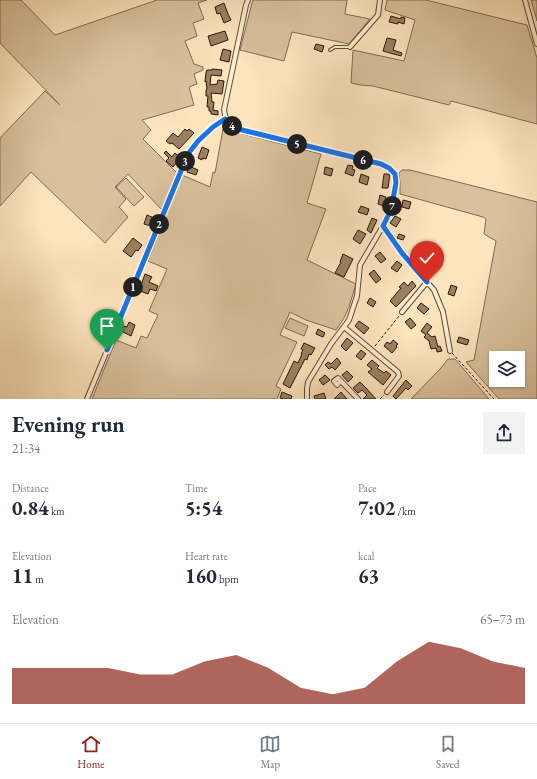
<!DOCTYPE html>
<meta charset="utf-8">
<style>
:root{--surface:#fff;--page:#f2f2f3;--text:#1f2937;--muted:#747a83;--line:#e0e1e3;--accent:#8f2418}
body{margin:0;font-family:"EB Garamond",serif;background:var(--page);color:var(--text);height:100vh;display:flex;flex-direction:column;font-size:15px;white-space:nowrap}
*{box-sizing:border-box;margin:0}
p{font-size:13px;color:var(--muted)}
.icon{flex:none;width:22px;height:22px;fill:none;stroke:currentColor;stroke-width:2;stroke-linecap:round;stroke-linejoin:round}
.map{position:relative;height:399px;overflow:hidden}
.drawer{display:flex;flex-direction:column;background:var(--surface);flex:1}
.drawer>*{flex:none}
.fabs{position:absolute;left:489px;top:351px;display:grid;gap:8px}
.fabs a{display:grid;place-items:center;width:36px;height:36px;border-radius:0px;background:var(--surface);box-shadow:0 1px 3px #0004;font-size:20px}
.pin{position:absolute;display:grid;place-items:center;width:34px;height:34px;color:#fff;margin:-41px -17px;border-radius:50% 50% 50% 0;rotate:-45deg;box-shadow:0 0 4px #0007}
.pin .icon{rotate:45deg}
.km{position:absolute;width:20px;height:20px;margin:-10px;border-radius:50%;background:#222;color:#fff;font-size:11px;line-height:20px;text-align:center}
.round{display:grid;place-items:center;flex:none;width:42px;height:42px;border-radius:0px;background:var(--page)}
.head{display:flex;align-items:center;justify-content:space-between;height:68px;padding:0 12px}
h1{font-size:22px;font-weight:700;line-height:30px}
.stats{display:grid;grid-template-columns:repeat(3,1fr);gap:6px;height:68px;padding:4px 12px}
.stats div{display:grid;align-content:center}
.stats b{font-size:20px;font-weight:700}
.stats small{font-size:11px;font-weight:400}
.stats p{font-size:11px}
.chart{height:112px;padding:8px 12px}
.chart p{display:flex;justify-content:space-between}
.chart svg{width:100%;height:72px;margin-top:4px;fill:var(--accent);opacity:.7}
.tabs{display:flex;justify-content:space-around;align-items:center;height:56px;border-top:1px solid var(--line);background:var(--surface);font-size:11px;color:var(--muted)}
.tabs a{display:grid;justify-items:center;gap:2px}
.tabs .on{color:var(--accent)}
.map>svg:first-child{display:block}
</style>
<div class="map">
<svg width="537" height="399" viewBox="0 0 537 399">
<rect width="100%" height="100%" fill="#fce4bd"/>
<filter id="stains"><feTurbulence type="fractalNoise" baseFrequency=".005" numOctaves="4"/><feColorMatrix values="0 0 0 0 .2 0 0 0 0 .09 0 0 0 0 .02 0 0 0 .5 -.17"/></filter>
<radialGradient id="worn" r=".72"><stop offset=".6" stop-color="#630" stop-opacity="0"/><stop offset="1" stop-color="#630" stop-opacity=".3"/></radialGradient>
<!-- green -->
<path fill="#d9c19d" stroke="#846a50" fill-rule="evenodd" d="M0,0h21l34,35 102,-35h50l-9,3 6,16 -11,4 4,13 -12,5 9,23 9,3v3l-9,4 3,10 -8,3 5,18 -52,15 9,10 -8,9 34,34 -15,37 -34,-36 -13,13 11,12 -7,8 9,10 -23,26 -74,-71 -31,34v-68l45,-47 15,14 -60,-62z
M253,0h94l-2,14 25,5 -21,25 -57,-12 -8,29 -44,-11 12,-47z
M387,0h39l101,25 10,33v66l-86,-23 -2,4 -76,-19 -13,-1 -9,-2 2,-33 51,11 11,-41 -30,-10z
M531,0h6v21z
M223,129l98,25 -14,49 19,6 -19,51 49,24 -7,23 -5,11 -8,12 -30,-10 -16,-8 -10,23 17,7 -21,44 5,3 -4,10h-185l24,-59 20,8 5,-12 6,2 11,-23 -9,-4 18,-42 -19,-8 34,-86 28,12 3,-15 2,1z
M402,170h8l127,32v197h-38l-33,-37 8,-2 22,-119 -12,-7 2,-15 -3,-2 -83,-23v-11l-1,-10zM496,358h22v22h-22z
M126,178l18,19 -10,9 -18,-19z
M290,318l18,8 -4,10 -19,-8z
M448,359h7l34,40h-78l30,-31z"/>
<!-- building -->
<path fill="#9a8063" stroke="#2f1402" d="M224,3l4,11 3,6 -7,3 -4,-10 -3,1 -2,-7z
M391,16l10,3v-2l4,1 -1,6 -6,-2v2l-9,-2z
M225,31l3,9 -17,6 -3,-10z
M387,38l9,2 -3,10 9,3 -1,3 -18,-5z
M316,44l8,2 -2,6 -8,-3z
M223,49l8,2 -2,11 -9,-2z
M212,69l10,1 -1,6 -10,-1 -1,10 7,-1 1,-4 6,1 -2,13 -11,-1 1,9h2l-1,8 5,1v4l-7,-1v-3h-2v-4h-2l1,-11h-2v-6l1,-1 -1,-8 -1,1 1,-10 1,-2h5z
M185,129l2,2 2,-2 5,4 -15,16 -7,-6 -2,1 -4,-3 7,-8 5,4z
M202,147l7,3 -3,9 -4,-1v2l-4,-2z
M166,151l6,6 3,-4 5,5 -7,9 -7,-6 3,-3 -5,-5z
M348,165l5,1 -1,3 3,1 -2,6 -8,-3z
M189,166l9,4 -2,5 -9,-3z
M325,167l8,2 -2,7 -7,-2z
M361,174l8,3 -2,8 -8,-3z
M384,174h6l-2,14h-6z
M380,195l6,2 -2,9 -6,-2z
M403,200l8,2 -2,7 -7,-2z
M361,206l8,3 -2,6 -9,-3z
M147,215l7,3 -3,8 -7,-2z
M395,216l6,3 -5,8 -6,-4z
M372,218l5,2 -6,13 -4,-3z
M358,230l8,4 -6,10 -7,-5z
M399,234l6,2 -2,4 -6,-2z
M133,238l9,7 -4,6 -2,-1 -5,7 -8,-6z
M380,252l6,7 -5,4 -6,-7z
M343,254l10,5 -9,18 -9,-4 6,-11h-1z
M397,261l5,4 -5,7 -6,-4z
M424,261l7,3 -3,7 -7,-2z
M374,270l7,9 -5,4 -7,-9z
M145,274l7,3 -3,5 9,4 -2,5 -6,-2 -2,5 -8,-3 2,-5 -1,-1z
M412,281l4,5 -20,21 -6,-6 11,-13 -2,-1 5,-5 4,4z
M451,285l6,2 -3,9 -6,-2z
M370,298l6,4 -3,5 -6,-4z
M421,303l8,6 -5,5 -7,-6z
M410,318l6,7 -5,4 -6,-7z
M359,321l10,7 -5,6 -9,-8z
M129,322l6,3 -4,11 -10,-5 2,-5 4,1z
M427,323l5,4 -5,6 5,4 3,-1 3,11 2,-1 2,5 -5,1 -1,-4 -5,1 -2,-8 -5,-4 2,-2 -5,-4z
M318,329l7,4 -2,4 -7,-3z
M459,337l10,3 -2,5 -10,-3z
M347,338l6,5 -7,8 -5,-5z
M393,340l5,4 -2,2 1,1 -5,6 -8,-7 3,-4 3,2z
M304,343l11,5 -4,7 -2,-1 -2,6 -2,-1 -15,29 -7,-4 11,-23 4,2 4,-9h-1l2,-4 -2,-1z
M361,350l5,4 -5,6 -5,-4z
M337,358l4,5 -6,7 -3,-3 -3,2 -4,-4 3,-3 3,2z
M372,360l7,6 -2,2 7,5 2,-2 5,4 -8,10 -15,-13 4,-3 -5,-4z
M347,371l6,6 -5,5 -6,-7z
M325,375l5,5 -7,5 -4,-5z
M406,380l6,6 -4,4 -2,-2 -10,11 -3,-3z
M360,382l6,6 10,11h-13l4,-4 -5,-5 -4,3 -5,-5z
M282,392l10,4 -1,3h-8l-3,-1z
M341,392l6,7h-13z
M324,393l2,6h-11l-1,-3z"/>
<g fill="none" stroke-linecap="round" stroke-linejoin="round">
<!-- lane casing -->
<g stroke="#624831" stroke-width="4">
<path id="lane" d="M330,50l5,-3h15"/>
</g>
<!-- street casing -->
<g stroke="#624831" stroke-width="6">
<path id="street" d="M248,0l-2,5 -22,105c2,11 3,14 14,19l143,35 8,4 6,5 1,10 -5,27 -8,16 -23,39 -3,31 -8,24 -18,24 -23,38 -1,7v10
M525,0l12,44
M350,47l28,-32 2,-15
M383,226l19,27 32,37 9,22 7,39
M402,312l25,-30
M344,327l54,45 1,4 -12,16
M341,381l-4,4 -3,-4 4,-3 20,21
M87,399l101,-245 9,-13 16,-14 12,-8"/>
</g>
<!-- path -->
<path stroke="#2f1402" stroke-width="1" stroke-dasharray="3 2" stroke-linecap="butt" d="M375,346l24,-30
M452,353l42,46
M380,399l4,-4"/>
<!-- lane -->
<use href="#lane" stroke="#fdedd4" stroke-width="2"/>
<!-- street -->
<use href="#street" stroke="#fdedd4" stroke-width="4"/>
</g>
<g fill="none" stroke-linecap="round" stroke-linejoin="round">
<!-- route casing -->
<g stroke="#fff" stroke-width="8">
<path id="route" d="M107,350l81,-196 10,-13 15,-14 12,-8 5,6 8,4 143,35 8,4 6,6 1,9 -5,27 -8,16 19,27 25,29"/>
</g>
<!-- route -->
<use href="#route" stroke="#1a73e8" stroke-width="5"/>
</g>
<rect width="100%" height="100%" filter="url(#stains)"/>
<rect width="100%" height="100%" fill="url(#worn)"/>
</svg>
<div class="fabs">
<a><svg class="icon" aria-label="layers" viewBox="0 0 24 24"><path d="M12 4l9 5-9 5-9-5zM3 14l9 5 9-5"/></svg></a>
</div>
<div class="pin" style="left:107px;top:350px;background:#1e9e55"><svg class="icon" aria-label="arrive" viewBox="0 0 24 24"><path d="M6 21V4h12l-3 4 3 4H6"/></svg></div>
<div class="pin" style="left:427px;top:282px;background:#d93025"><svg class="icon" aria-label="check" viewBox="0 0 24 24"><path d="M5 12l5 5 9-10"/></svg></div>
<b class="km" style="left:133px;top:287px">1</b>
<b class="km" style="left:159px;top:224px">2</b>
<b class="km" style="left:185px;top:161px">3</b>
<b class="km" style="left:232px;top:126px">4</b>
<b class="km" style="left:297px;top:144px">5</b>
<b class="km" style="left:363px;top:160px">6</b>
<b class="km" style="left:392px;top:206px">7</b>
</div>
<section class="drawer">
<div class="head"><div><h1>Evening run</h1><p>21:34</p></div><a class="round"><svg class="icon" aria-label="share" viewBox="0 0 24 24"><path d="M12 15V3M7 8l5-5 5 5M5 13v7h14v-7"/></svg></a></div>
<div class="stats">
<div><p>Distance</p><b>0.84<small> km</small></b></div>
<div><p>Time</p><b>5:54</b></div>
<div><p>Pace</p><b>7:02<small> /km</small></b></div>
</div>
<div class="stats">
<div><p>Elevation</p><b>11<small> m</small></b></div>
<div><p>Heart rate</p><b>160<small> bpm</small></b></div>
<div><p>kcal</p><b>63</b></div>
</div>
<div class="chart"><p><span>Elevation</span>65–73 m</p>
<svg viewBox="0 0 160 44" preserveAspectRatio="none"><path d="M0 44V22L10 22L20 22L30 22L40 26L50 26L60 18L70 14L80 22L90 34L100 38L110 34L120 18L130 6L140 10L150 18L160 22V44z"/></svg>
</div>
</section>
<nav class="tabs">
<a class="on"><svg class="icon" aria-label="home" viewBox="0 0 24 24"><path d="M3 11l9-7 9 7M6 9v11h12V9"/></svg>Home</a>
<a><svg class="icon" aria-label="map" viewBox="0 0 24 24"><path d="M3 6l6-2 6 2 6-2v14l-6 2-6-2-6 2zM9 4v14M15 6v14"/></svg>Map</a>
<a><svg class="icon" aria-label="saved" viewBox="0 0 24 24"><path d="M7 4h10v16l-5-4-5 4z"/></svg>Saved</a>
</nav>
